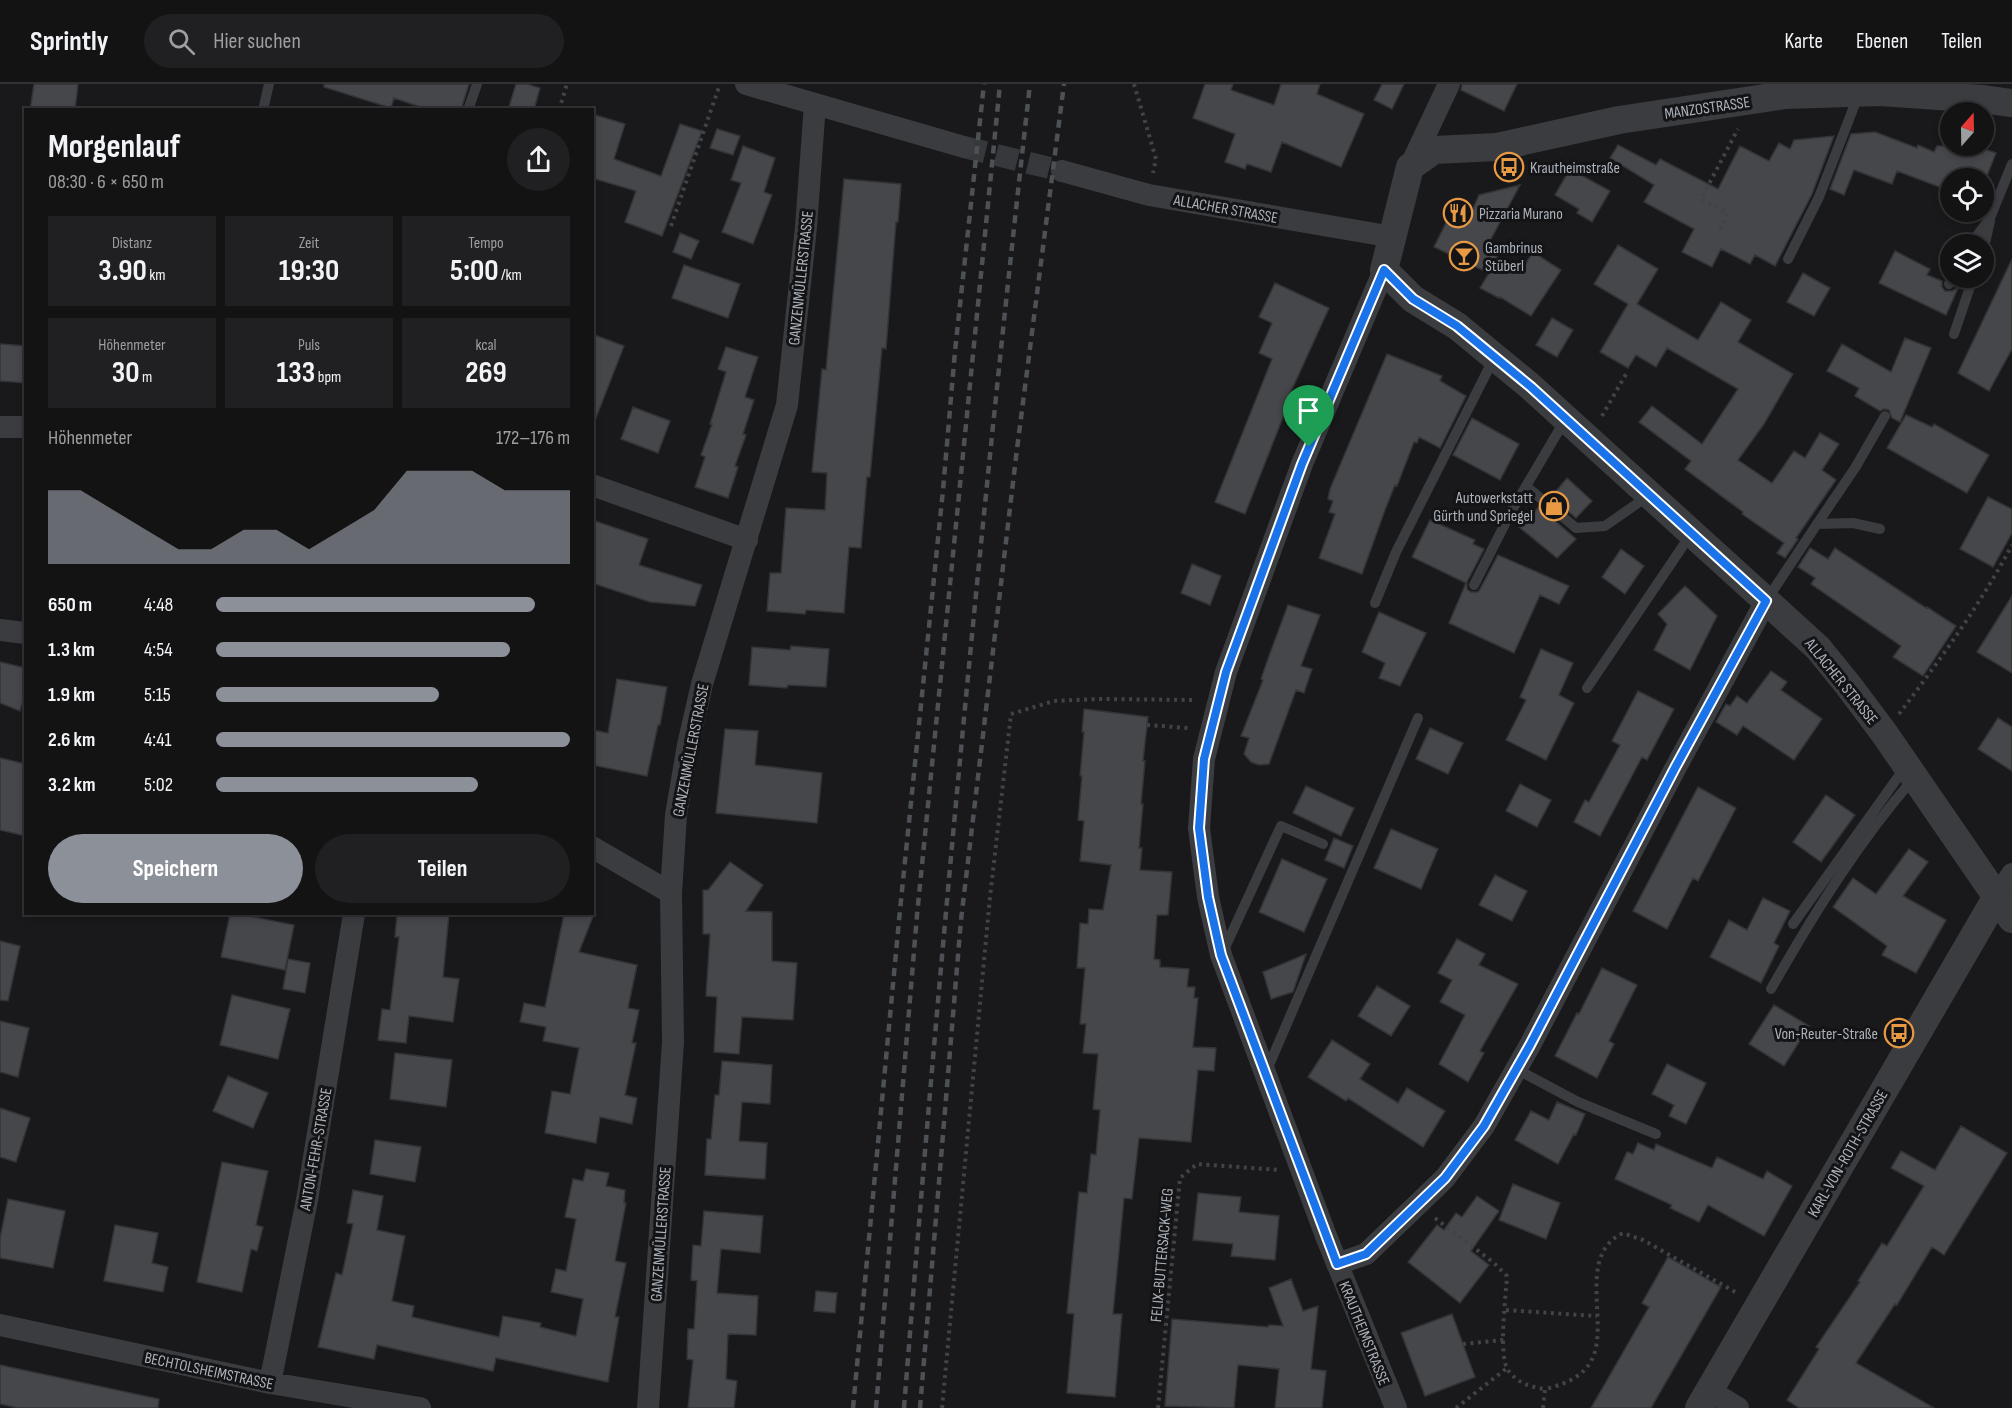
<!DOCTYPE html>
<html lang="de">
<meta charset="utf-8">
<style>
:root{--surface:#131314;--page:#202022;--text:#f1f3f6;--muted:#9d9ea0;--line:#323234;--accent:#8c9099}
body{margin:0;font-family:"Sofia Sans Condensed",sans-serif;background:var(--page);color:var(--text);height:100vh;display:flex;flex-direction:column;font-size:22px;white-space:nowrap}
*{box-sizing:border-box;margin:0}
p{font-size:20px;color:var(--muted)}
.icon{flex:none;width:33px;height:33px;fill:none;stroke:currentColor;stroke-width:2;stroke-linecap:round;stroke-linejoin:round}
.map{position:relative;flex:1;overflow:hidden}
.details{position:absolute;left:24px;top:24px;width:570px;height:807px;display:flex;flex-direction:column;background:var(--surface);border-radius:0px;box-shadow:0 3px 9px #0003,0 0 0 2px var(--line)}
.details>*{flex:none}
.needle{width:39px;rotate:20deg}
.fabs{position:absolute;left:1940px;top:18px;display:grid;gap:12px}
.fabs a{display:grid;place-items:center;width:54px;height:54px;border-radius:50%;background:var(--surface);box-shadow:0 3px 9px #0003,0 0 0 2px var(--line);font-size:30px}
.pin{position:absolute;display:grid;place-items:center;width:51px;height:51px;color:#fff;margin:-62px -26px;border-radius:50% 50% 50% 0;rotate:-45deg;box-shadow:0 0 6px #0007}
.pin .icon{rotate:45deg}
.round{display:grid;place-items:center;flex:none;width:63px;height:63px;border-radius:32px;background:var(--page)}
.head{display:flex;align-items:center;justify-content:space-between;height:102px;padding:0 24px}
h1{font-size:33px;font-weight:700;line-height:45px}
.metrics{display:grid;grid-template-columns:repeat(3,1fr);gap:9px;height:102px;padding:6px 24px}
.metrics div{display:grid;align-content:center;border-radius:0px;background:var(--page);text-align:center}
.metrics b{font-size:30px;font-weight:700}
.metrics small{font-size:16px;font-weight:400}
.metrics p{font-size:16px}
.chart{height:168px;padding:12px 24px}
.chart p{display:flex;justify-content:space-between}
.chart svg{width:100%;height:108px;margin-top:6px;fill:var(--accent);opacity:.7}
.primary-button{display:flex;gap:12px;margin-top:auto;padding:12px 24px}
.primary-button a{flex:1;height:69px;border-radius:36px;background:var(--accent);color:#fff;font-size:24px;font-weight:700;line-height:69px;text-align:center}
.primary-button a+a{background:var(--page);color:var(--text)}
ul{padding:0 24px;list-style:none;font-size:20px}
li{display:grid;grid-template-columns:96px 72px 1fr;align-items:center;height:45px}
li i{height:15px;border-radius:8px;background:var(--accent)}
header{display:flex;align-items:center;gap:36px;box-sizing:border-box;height:84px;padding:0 30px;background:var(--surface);border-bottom:2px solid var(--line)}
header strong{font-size:28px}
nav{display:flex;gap:33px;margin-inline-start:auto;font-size:21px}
.search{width:420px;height:54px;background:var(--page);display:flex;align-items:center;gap:15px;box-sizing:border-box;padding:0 21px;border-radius:33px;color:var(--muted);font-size:22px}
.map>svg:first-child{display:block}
</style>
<header>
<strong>Sprintly</strong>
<div class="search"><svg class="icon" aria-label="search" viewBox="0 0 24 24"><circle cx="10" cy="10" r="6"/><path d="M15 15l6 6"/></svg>Hier suchen</div>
<nav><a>Karte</a><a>Ebenen</a><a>Teilen</a></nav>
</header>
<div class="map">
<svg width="2012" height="1324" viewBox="0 0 2012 1324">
<rect width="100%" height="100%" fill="#19191b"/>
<!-- building -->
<path fill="#46474b" stroke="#333437" stroke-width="1.5" d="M34,0h44l-3,26h-45z
M324,0h145l-8,26h-32l-35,-12 -3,10 -67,-21z
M516,0h11l13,4 -6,22h-26z
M1205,0h28l-2,6 43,15 7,-21h39l-3,10 47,20 -23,53 -59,-25 -11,30 -24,-8 -2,5 -20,-7 10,-28 -42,-16z
M1382,0h22l-12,25 -18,-9z
M1462,0h55l-13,27 -43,-21z
M592,30l33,10 -11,35 47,17 19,-52 22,7 -40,105 -37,-14 11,-31 -44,-13z
M717,45l23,7 -7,19 -23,-7z
M1875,48l42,16 1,-3 16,7 3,-6h39l20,7 -13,33v-8h-33v13l-53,-20 -5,13 -38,-14 -10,25 -14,-6 21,-55z
M1834,52l-22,58 -37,72 -20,-11 -5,9 -29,-15 -9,18 -30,-15 12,-23 -50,-27 10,-17 -44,-27 8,-13 38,20 4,-6 58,30 22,-43 29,15 10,-18 11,6 4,-9z
M743,62l32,12 -11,34 8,3 -19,49 -31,-12 19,-49 -10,-3z
M1570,85l40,22 -18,31 -15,-9 2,-4 -24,-14z
M844,95l57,5 -3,38h-2l-10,127 -4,-1 -12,129h-3l-6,71 -12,-1 -5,66 -38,-3 -1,4 -38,-3 3,-38h11l5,-65 39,2 2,-37 -15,-1 10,-103 4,1z
M1520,101l-29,54 -4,12 34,20 12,-19 28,18 -30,46 -31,-19 -1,1 -19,-10 9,-15 -55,-26 23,-46 16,8 6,-14z
M680,149l19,8 -8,18 -18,-7z
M1618,161l40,24 -21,35 61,36 23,-38 30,18 -13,22 55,32 -29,50 -26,36 34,23 22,-32 11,7 15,-25 19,11 -17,26 14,10 -40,58 2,1 -13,19 -8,-5 7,-10 -42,-29 1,-2 -58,-43 6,-8 -52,-39 13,-16 50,38 36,-55 -71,-41 -11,19 -20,-12 -8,13 -28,-16 28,-48 -34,-20z
M1895,167l35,18 -3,6 15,6v6l3,4h7l6,-3 -12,27 -67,-32z
M2012,175v90l-23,42 -31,-18z
M684,181l56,19 -12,34 -56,-20z
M1803,189l27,15 -16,28 -27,-14z
M1275,199l54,25 -40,88 2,1 -46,117 -30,-12 57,-143 -13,-6 13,-30 -13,-6z
M1552,234l21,12 -16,27 -21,-12z
M592,250l32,12 -30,77h-2z
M1905,254l26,10 -31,74 -8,-4 -3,-8 -5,-1 -4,2 -25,-15 4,-8 -32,-17 15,-27 49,28z
M0,260l26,2v37l-26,-2z
M726,263l32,10 -13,40 9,3 -11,34 3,1 -11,31 3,1 -10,31 -33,-11 10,-30 -4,-2 11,-31h-2l16,-52 -8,-3z
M1387,270l55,22 -2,5 26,15 -26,52 -21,-11 -2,6 -3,-1 -17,44 -2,-1 -10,25 -23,64 -43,-16 16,-44 -6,-2 4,-11 -5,-2 2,-10z
M633,323l37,14 -12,32 -37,-14z
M1906,331l26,12 2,-3 55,31 -22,38 -80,-45z
M1472,334l47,26 -19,36 -47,-25z
M1567,394l25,23 -16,17 -25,-21z
M1988,413l24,12v24l-19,34 -33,-18z
M1539,423l37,32 -19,19 -38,-31z
M592,436l56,19 -9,26 63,20 -7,21 -45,-4 -58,-19z
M1430,436l45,20 -2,4 11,5 -17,33v7l4,3h7l2,-3 18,-34 71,31 -10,18 -19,-9 -26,58 -65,-30 17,-40 -54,-26z
M1810,464l18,11 7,-11 91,60 1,-1 29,19 -33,50 -30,-19 8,-11 -90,-62 4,-6 -17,-11z
M1621,465l23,17 -19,28 -23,-17z
M1192,480l29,12 -11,29 -29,-12z
M1685,502l32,30 -27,54 -36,-20 13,-26 -9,-10z
M2012,512v77l-35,-21z
M1288,521l32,10 -19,51 11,3 -8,24 -8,-3 -27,74 -10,1 -8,-3 -7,-8 5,-16 -8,-2 22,-56 -2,-1 8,-23z
M1379,528l47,21 -26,53 -21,-8 6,-15 -23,-11z
M791,562l38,3 -3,38 -38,-2 -1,3 -38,-3 3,-38 38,3z
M1541,565l32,14 -14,32 15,8 -28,57 -40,-20 20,-40 -6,-3z
M0,578l26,6v22l-6,21 -20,-8z
M1771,587l16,11 -6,8 41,29 -28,41 -51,-34 -6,9 -21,-13 10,-18 4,2 7,-10 10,7z
M617,595l50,8 -7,38h-2l-11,51 -55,-11v-35l16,3z
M1638,607l36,18 -27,51 -5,-3 -42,79 -26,-14 11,-22 4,2 31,-57 -8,-4z
M1084,625l64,8 -5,44h2l-4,43h2l-4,44h3l-2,22 32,2 -4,43h-11l-3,44 6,1v7l29,2 -2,18h8l-1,11h4l-5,49 23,1 -2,23 -16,-1 -7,72 -52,-4 -7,61 -8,-1 -11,116h9l-7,83 -48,-4 7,-79 -7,-1 12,-121 8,1 4,-39 5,1 4,-45 -7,-1 5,-55 -15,-1 3,-29h-6l5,-56h-8l3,-45 8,1 1,-15 14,1 8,-45 -31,-4 4,-40 -6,-1 4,-44h-2l4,-44h-2z
M1998,634l14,9v44l-34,-22z
M1430,644l33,15 -15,31 -32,-15z
M725,645l33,2 -3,34 67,8 -5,50 -101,-10z
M0,674l26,6v72l-26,-6z
M1520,700l31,16 -14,27 -31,-16z
M1306,702l48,22 -13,28 -48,-23z
M1698,703l38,21 -38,73 -5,-3 -26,51 -34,-18z
M1826,711l29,20 -34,47 -28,-20z
M1391,745l47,20 -17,40 -47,-21z
M1334,754l19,8 -9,22 -19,-8z
M1909,765l19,13 -25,34 43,24 -30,53 -34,-18 5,-9 -54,-39 20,-29 23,16z
M1282,775l45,20 -23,53 -45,-20z
M730,778l33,23 -17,26 26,1v49l25,2 -4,57 -51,-3 -3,37 -25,-2 3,-55 -11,-1 4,-62h-7v-44h5z
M1495,791l32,16 -15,30 -33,-16z
M1763,814l27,13 -16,32 5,3 -18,37 -51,-26 19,-37 18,10z
M230,830h9l55,11 -9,45 -64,-13z
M397,830h52l-6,63 16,2 -6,43 -44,-6 -3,27 -28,-3 4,-31 8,1 9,-73h-4z
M564,830h30l-15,38 58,13 -9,43 11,2 -7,33h4l-11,52 12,3 -5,26 -32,-7 -4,26 -51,-10 7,-42 18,3 9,-46 -36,-7 3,-14 -26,-5 4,-19 21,4z
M1457,855l28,15 -6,11 39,19 -38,67 4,2 -16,29 -29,-18 26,-49 -25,-13 12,-22 -14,-7z
M0,857l20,5 -12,55 -8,-1z
M1306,870l-13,38 -22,7 -8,-27z
M288,875l22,4 -5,30 -22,-4z
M1602,884l35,17 -28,56 5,3 -17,34 -42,-22 22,-43 2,1z
M1377,902l33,20 -19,30 -33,-20z
M232,911l58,14 -12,50 -58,-14z
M1774,921l35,21 -25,40 -35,-22z
M0,937l29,7 -11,49 -18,-5z
M1332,956l38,24 -10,15 38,24 9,-15 38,23 -22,36 -75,-49 -2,3 -38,-24z
M395,969l57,7 -6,47 -56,-8z
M722,977l50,4 -2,39 -28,-2 -3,39 28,2 -2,36 -60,-4 2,-36h4l4,-44h4z
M1667,980l39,19 -20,41 -17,-8 5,-11 -22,-11z
M228,992l40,17 -15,35 -40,-17z
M1557,1018l28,12 -9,21 -2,-1 -16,30 -43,-24 16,-29 18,9z
M0,1024l30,10 -14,44 -16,-5z
M1961,1042l46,27 -63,102 -12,-8 -35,58 -2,-1 -39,59 78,45h-135l-12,-8 32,-51 -3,-2 44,-65 -2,-1 24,-38 5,3 37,-60 -33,-18 10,-17 34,19z
M375,1056l46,7 -6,35 -45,-8z
M1638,1059l16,7 2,-6 56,24 5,-11 46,22 4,-8 25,15 -28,50 -56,-31 -9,17 -29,-14 2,-3 -57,-26 12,-27 6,2z
M222,1078l46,9 -12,54 7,2 -6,24 -6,-2 -9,43 -45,-10z
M586,1085l23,4 -3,13 19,4 -1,13h2l-11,58 11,2 -11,54h4l-11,65 -112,-24 -3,13 -116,-26 -3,14 -56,-12 18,-74 6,2 11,-51 -6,-1 6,-33 30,6 -6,34 28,6 -13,65 22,5 -2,11 87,20 4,-21 38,7 -1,4 36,9 7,-37 -32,-7 5,-23 10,2 10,-52 -11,-2 8,-38 10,2z
M1513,1100l47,19 -14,36 -47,-19z
M1198,1109l43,4 -2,15 40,4 -4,44 -44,-4 2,-12 -40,-4z
M1477,1112l22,15 -28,40 18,14 -29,38 -52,-41 29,-37 7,5 12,-17 6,4z
M8,1115l57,12 -12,57 -53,-10v-20z
M704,1127l59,5 -3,37 -39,-4 -4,44 41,3 -2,39 -28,-1 -2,45 11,2 -3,27h-46l5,-48 -6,-1 1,-30h6l3,-48 -6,-1 2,-35 8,1z
M115,1141l43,8 -6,30 16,4 -5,25 -59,-11z
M1668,1173l53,30 -70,121h-60l58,-101 -7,-4z
M1291,1195l12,32 15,-5 -7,63 15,2 -4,37h-47l4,-39 -41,-4 -4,43 -69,-2 7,-87 96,8 1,-2 14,1 -14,-38z
M816,1207l21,2 -2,20 -21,-2z
M1452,1230l23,63 -50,19 -24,-63z
M0,1281l159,34 -1,9h-140l-18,-4z"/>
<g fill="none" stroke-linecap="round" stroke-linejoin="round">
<!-- minor-tunnel -->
<path stroke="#36383b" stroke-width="22" stroke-dasharray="22 11" stroke-linecap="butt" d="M964,63l98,24"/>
<!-- path -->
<path stroke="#404347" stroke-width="4" stroke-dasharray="3 4.5" stroke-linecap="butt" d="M1134,0l22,75 -3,14
M559,26l8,-26
M671,142l49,-142
M1720,146l8,-17 -27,-14 37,-70
M1602,332l24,-42
M1899,630c41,-54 81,-109 113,-169
M1147,641l41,3
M1435,1134l59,45 13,13c-1,20 -9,79 1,94 9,13 22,17 37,19
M1506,1226l91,6
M1463,1260l41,-4
M942,1324l48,-511 21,-183 43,-13 44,-2 98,1
M1158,1324l22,-230 17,-14 82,6
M1456,1324l51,-40
M1543,1324l2,-19c17,-4 37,-11 46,-28 20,-35 -16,-105 32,-128l20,7 94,53"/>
<!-- service -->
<path stroke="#3a3c40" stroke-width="10" d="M263,26l6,-26
M468,26l9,-26
M1971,160l19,-26 22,-54
M1983,168l7,-31
M1788,175l31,-62 39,-101
M1949,200l4,-6
M1954,250l19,-56
M1526,402l50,42 29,-2 43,-30
M1817,440l38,-56 30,-52
M1474,501l38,-75 53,-90
M1766,517l51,-77 36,-1 27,6
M1375,519l21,-51 98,-194
M1587,604l104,-154
M1793,840l113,-158
M1223,868l58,-126 42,18
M1771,905c42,-74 86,-145 142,-210
M1516,985l62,33 78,32
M1267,986l151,-352"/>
<!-- minor -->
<path stroke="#3a3c40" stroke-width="22" d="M746,0l218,63
M1410,83l39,-83
M1062,87l87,24 244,42
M1384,186l-82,194 -76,208 -22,87 -5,69 9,69 13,58 105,281 70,172
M0,343h26
M592,401l155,55
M0,546l26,3
M592,763l79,46
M1996,814l16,-24
M1337,1180l29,-10 79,-76 39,-52 46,-81 146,-278 90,-166
M0,1241l270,58 150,25
M270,1299l37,-183 47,-286
M1710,1307l28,17
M648,1324l25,-366 -2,-149 5,-78 12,-70 14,-61 85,-279 19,-178 9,-123"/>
<!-- tertiary -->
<path stroke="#3a3c40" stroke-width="28" d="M2012,19l-30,-4 -102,-7 -95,3 -166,25 -122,27 -63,3 -24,17 -26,103 29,29 44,27 74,61 287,261 30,37 36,48 128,186
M1699,1324l297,-510"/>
<!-- rail -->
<path stroke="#4d5055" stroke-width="4.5" stroke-dasharray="8 6" stroke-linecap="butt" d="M853,1324l47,-498 43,-420 12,-139 29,-267
M876,1324l41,-493 83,-831
M904,1324c35,-442 76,-883 126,-1324
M920,1324l41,-488 56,-471 47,-365"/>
</g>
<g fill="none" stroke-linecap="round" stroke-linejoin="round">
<!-- route casing -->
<g stroke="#fff" stroke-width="12">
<path id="route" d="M1384,186l29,29 44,27 74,61 235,214 -90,165 -146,279 -46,81 -39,52 -79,76 -29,10 -116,-309 -13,-58 -9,-69 5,-69 22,-87 76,-208z"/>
</g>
<!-- route -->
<use href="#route" stroke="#1a73e8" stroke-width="8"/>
</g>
<!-- icons -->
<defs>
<g id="bus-ring" transform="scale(1.5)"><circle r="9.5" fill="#141416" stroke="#e89944" stroke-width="1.5"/><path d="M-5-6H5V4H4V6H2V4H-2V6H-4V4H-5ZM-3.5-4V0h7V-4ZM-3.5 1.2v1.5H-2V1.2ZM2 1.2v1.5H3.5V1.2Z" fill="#e89944"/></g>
<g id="restaurant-ring" transform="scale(1.5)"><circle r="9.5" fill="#141416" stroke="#e89944" stroke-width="1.5"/><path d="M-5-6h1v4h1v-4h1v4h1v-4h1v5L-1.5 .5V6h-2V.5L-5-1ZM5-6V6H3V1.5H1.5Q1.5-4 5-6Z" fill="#e89944"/></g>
<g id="bar-ring" transform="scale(1.5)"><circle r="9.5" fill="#141416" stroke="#e89944" stroke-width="1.5"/><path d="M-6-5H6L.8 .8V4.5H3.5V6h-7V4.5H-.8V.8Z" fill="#e89944"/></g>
<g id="shop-ring" transform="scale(1.5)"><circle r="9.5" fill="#141416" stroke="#e89944" stroke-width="1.5"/><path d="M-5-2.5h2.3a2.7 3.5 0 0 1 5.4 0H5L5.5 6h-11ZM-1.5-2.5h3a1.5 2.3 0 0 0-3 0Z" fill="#e89944"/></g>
</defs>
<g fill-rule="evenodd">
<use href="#bus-ring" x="1509" y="83"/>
<use href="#restaurant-ring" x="1458" y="129"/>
<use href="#bar-ring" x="1464" y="172"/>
<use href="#shop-ring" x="1554" y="422"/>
<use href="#bus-ring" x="1899" y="949"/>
</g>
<g text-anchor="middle" stroke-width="6" stroke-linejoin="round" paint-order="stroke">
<!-- street labels -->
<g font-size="16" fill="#acb2ba" stroke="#141416">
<text transform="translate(1707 23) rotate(-8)" y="6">MANZOSTRASSE</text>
<text transform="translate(1226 124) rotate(10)" y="6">ALLACHER STRASSE</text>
<text transform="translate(800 194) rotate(-84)" y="6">GANZENMÜLLERSTRASSE</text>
<text transform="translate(1842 597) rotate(51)" y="6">ALLACHER STRASSE</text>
<text transform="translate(690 666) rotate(-79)" y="6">GANZENMÜLLERSTRASSE</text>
<text transform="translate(315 1065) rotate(-80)" y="6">ANTON-FEHR-STRASSE</text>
<text transform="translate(1847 1069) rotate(-60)" y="6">KARL-VON-ROTH-STRASSE</text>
<text transform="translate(660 1150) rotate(-86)" y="6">GANZENMÜLLERSTRASSE</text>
<text transform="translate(1161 1171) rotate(-85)" y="6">FELIX-BUTTERSACK-WEG</text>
<text transform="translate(1365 1249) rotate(68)" y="6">KRAUTHEIMSTRASSE</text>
<text transform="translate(209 1286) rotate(12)" y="6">BECHTOLSHEIMSTRASSE</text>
</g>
<!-- poi labels -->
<g font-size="16" fill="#acb2ba" stroke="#141416" text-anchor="start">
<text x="1530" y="89">Krautheimstraße</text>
<text x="1479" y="135">Pizzaria Murano</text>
<text x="1485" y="169">Gambrinus<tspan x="1485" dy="18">Stüberl</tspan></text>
<text x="1533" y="419" text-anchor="end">Autowerkstatt<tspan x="1533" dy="18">Gürth und Spriegel</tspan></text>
<text x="1878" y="955" text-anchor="end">Von-Reuter-Straße</text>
</g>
</g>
</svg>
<div class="fabs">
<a><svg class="needle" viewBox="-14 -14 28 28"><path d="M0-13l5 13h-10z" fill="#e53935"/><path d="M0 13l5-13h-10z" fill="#9d9ea0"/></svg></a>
<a><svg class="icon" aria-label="locate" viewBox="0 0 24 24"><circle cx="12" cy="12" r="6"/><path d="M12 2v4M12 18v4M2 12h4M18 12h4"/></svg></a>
<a><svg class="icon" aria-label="layers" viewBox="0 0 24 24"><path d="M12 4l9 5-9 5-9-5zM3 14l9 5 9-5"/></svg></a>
</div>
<div class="pin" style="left:1309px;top:363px;background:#1e9e55"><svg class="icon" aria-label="arrive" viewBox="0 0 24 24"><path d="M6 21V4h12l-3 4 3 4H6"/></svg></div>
<section class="details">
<div class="head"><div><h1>Morgenlauf</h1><p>08:30 · 6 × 650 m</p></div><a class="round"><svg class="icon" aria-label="share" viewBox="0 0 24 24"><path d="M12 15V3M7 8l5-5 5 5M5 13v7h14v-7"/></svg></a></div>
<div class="metrics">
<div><p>Distanz</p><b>3.90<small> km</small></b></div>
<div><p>Zeit</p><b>19:30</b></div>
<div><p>Tempo</p><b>5:00<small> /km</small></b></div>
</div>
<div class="metrics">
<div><p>Höhenmeter</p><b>30<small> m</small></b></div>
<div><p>Puls</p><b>133<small> bpm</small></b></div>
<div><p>kcal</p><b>269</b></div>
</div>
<div class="chart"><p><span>Höhenmeter</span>172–176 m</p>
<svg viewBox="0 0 160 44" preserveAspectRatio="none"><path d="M0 44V14L10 14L20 22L30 30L40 38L50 38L60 30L70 30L80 38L90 30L100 22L110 6L120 6L130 6L140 14L150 14L160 14V44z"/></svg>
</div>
<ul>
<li><b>650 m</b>4:48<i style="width:90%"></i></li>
<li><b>1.3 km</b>4:54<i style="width:83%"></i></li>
<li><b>1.9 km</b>5:15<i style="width:63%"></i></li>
<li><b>2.6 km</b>4:41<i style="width:100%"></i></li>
<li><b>3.2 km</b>5:02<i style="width:74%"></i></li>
</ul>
<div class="primary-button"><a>Speichern</a><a>Teilen</a></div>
</section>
</div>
